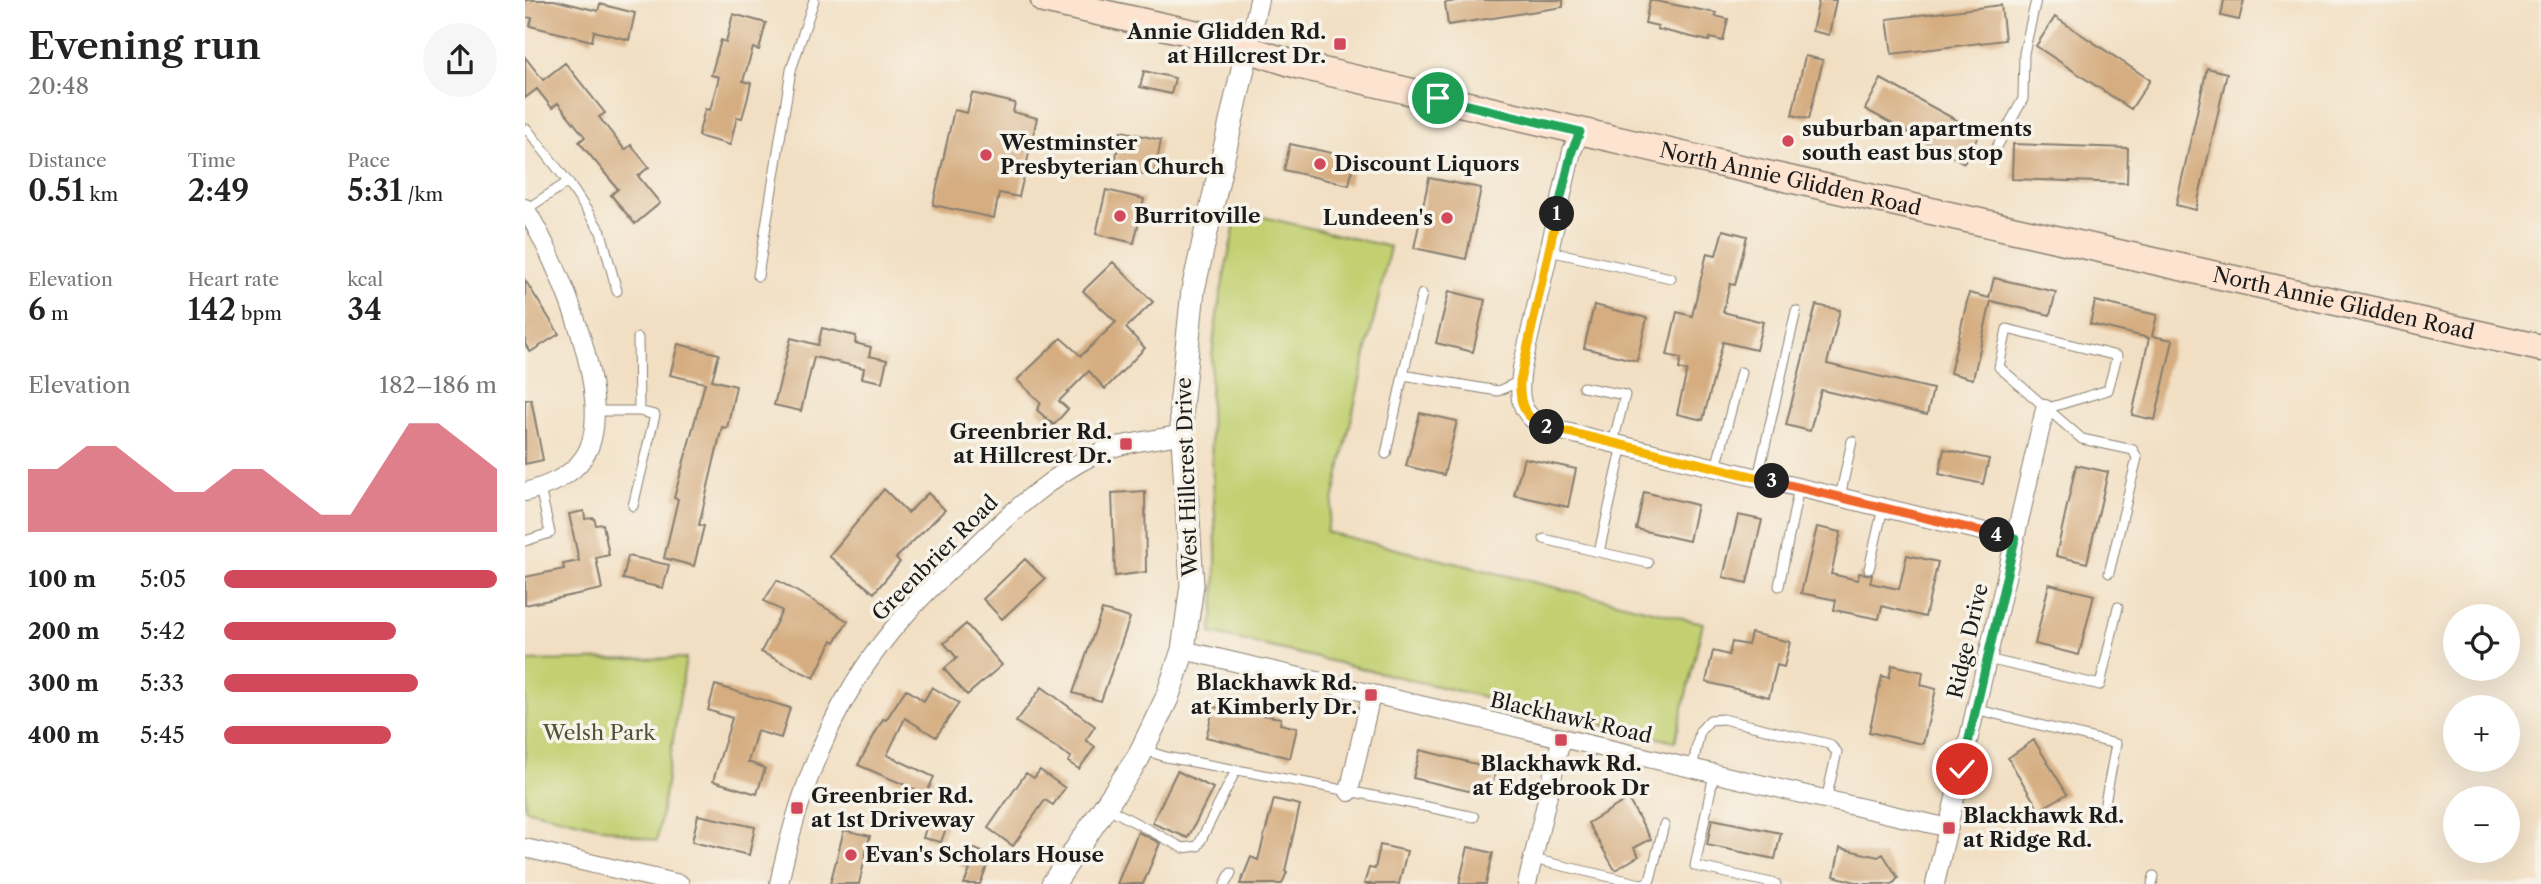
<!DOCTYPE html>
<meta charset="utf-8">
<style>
:root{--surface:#fff;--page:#f6f6f6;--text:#222;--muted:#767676;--accent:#d1495b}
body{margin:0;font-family:"Libre Caslon Text",serif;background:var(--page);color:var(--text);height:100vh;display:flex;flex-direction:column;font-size:26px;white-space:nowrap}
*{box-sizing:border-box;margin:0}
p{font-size:23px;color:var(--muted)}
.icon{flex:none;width:38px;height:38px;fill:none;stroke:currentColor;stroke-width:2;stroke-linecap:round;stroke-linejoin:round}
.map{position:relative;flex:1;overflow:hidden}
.details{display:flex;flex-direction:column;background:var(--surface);width:525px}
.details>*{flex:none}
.controls{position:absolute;left:1918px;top:604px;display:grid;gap:14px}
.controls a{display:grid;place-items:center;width:77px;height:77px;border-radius:50%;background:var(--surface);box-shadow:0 7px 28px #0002;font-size:35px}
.pin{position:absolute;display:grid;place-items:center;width:60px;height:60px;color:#fff;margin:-30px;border:4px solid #fff;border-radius:50%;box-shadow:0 2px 7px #0007}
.km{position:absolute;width:35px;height:35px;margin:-18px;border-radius:50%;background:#222;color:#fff;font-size:19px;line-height:35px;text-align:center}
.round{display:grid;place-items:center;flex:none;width:74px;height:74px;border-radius:37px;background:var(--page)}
.overview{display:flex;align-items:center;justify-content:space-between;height:119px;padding:0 28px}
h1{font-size:38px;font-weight:600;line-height:52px}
.figures{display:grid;grid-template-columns:repeat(3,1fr);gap:10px;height:119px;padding:7px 28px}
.figures div{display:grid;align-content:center}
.figures b{font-size:30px;font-weight:600}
.figures small{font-size:19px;font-weight:400}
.figures p{font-size:19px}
.chart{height:196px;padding:14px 28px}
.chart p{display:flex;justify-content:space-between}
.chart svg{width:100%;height:126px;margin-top:7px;fill:var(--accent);opacity:.7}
ul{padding:0 28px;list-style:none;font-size:23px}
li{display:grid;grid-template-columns:112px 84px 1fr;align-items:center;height:52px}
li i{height:18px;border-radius:9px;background:var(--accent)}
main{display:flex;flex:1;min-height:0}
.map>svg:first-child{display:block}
</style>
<main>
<section class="details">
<div class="overview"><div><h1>Evening run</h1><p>20:48</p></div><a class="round"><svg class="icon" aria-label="share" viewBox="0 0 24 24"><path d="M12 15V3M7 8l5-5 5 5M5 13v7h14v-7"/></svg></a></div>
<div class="figures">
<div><p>Distance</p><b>0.51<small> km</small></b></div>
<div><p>Time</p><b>2:49</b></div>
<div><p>Pace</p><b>5:31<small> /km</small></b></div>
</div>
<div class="figures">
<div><p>Elevation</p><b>6<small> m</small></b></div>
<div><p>Heart rate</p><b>142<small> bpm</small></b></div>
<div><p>kcal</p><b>34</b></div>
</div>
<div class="chart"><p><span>Elevation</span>182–186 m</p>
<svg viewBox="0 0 160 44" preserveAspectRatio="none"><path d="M0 44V22L10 22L20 14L30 14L40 22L50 30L60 30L70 22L80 22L90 30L100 38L110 38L120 22L130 6L140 6L150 14L160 22V44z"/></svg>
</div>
<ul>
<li><b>100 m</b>5:05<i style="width:100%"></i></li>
<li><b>200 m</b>5:42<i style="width:63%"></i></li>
<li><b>300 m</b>5:33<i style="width:71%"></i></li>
<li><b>400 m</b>5:45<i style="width:61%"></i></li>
</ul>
</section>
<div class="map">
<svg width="2016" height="884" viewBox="0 0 2016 884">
<rect width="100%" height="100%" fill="#f7f3e8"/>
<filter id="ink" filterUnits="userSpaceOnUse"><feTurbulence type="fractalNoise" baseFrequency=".0143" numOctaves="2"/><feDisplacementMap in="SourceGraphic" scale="14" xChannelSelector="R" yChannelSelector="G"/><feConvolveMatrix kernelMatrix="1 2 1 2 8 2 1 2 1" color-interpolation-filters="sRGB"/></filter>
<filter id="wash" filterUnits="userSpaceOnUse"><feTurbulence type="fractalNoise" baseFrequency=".00686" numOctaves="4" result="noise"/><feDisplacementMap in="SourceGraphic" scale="28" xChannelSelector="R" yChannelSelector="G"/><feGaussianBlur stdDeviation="1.57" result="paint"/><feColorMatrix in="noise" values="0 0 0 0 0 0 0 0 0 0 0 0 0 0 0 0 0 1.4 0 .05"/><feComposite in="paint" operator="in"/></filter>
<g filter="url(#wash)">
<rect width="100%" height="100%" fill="#f2dfc3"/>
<!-- green -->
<path fill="#c2d072" stroke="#6f7647" stroke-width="2" d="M713,211l152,36 -64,285 377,91 -28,119 -464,-109c12,-77 -1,-155 -1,-233 0,-65 14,-126 28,-189z
M161,658l-29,183 -132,-32v-148z"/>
<g id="blocks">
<!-- building -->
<path fill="#d5ad81" d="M0,0h29l44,11 2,-7 35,9 -6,27 -35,-9 -2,10 -62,-15 2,-8 -7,-1z
M936,0h102v7l-115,18 -3,-22z
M1125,0l66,13 -1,3 13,3 -5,22 -13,-3 -1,3 -52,-12 1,-3 -13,-3z
M1294,0h17l-7,35 -17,-4z
M1699,0h20l-5,20 -18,-4z
M1476,5l4,35 -113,14 -5,-35z
M208,14l33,9 -7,27 -6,-2 -10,33 8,2 -4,18 -5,17 -5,-1 -7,28 -32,-9 7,-27 5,1 9,-33 -8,-2 10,-35 5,2z
M1530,17l95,63 -19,29 -95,-63z
M1280,56l18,4 -14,59 -17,-4z
M0,57l18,23 22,-17 40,50 -6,4 26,33 6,-5 18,22 -11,9 22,27 -25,21 -24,-29 7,-6 -39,-47 6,-5 -27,-34 -6,5 -15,-19 -12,9z
M1682,68l20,5 -31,137 -20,-5z
M619,71l31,7 -4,16 -31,-7z
M1356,79l99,54 -16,30 -99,-54z
M447,93l43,10 -2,9 24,6 -18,79 -20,-4 -5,25 -61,-13 21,-95 13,3z
M596,131l40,9 -7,36 -40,-8z
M765,144l65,14 -6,27 -65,-15z
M1488,144l115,4 -1,35 -115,-4z
M904,178l52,10 -15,71 -52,-11z
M581,190l38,9 -10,44 -38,-9z
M1198,230l24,6 -12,49 -5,-1 -7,28 40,10 -7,28 -33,-8 -20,78 -26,-6 10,-43 -8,-2 2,-11 -14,-3 10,-43 15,4 15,-63 9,2z
M588,262l40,40 -27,26 19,20 -40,41 -16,-18 -30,30 9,8 -14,16 -17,-15 4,-7 -24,-23 44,-42 20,18 35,-34 -33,-31z
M1469,278l62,14 -6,23 -59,-14 -18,78 -23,-6 19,-80 20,5z
M0,280l34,54 -29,18 -5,-8z
M924,291l36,9 -12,52 -37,-9z
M1570,301l62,14 -5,21 21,4 -18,80 -23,-5 17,-77 -59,-14z
M1069,305l53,13 -10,43 -53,-13z
M1291,305l24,5 -13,54 106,25 -6,26 -106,-25 -11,41 -24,-6z
M297,328l34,8 -1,7 16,4 -2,9 18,4 -5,22 -20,-4 2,-10 -50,-11 -13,54 -27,-6 17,-67 27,7z
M153,344l41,10 -7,26 24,6 -9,42 -5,-1 -23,98 5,1 -10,40 -30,-8 14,-59 -4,-1 31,-115 -35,-8z
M6,399l12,61 -18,4v-64z
M895,413l37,8 -13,54 -38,-9z
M1419,449l45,10 -6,25 -44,-10z
M999,458l52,11 -8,38 -54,-12z
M1551,465l32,7 -21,91 -31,-7z
M359,489l24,24 20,-20 17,17 -49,48 4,4 -26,31 -45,-37z
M620,491l1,81 -31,4 -3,-83z
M1119,492l53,13 -8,36 -53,-12z
M59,511l1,8 9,-1 2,7 7,-1 6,31 -13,3 6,31 -77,16v-28l39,-8 -1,-5 16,-3 -10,-47z
M1213,515l24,5 -15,63 -24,-6z
M1292,527l24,5 -10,42 27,6 1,-7 13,2 -2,8 29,6 8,-34 31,7 -13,55 -43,-11 -3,13 -45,-9 2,-10 -35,-7z
M103,556l41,9 -6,23 -40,-9z
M500,559l20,20 -43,40 -19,-20z
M252,580l71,41 -13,21 -3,-2 -18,38 -53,-26 21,-41 -18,-10z
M1524,584l45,11 -15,60 -44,-11z
M577,610l28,8 -29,83 -28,-8z
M441,624l36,41 -35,30 -23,-26 13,-11 -13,-15z
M1226,633l39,9 -6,25 -7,-2 -8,32 -63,-15 7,-31 16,4 3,-13 16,3z
M1367,665l31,7 -2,13 15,4 -13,55 -54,-12 13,-56 7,2z
M190,685l75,23 -9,30 -24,-7 -9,31 17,6 -8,26 -44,-13 19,-63 -24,-8z
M407,687l27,16 -23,34 -31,-19 -18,37 47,22 -8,17 -68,-29 25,-46 3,1 20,-31 18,12z
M517,687l53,39 -9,14 9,7 -16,22 -11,-7 3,-5 -55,-35z
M689,707l67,11 -1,6 17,4 -7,30 -84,-21z
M1509,740l33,54 -28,16 -31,-52z
M895,750l76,19 -6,27 -77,-18z
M515,770l25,18 -12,17 -8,-5 -32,46 -25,-18 38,-55 8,5z
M652,771l36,17 -25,50 -36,-15z
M749,799l26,6 -15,66 2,1 -5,12h-42l11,-27 7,3z
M1103,799l23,40 -17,9 5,8 -24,14 -27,-47z
M173,815l57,12 -6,28 -57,-13z
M404,818l19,5 -7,19 -18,-4z
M1187,819l69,14 -6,26 -68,-14z
M319,830l26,6 -11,48h-29z
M613,832l22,11 -17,41h-26z
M855,845l27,6 -8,33h-35l5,-16 6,1z
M443,846l23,10 -11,28h-16l6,-14 -11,-4z
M943,847l25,6 -7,31h-27z
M1315,848l38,9 5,-3 15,24 -5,6h-31l-28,-8z"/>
</g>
</g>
<g filter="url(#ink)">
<use href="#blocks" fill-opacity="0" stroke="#877e70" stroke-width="2"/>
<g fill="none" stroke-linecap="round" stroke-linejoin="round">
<!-- service casing -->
<g stroke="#877e70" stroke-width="11">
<path id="service" d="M2,129l41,53 33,50 16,59
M1469,152l29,-53 1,-46 12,-53
M0,210l43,-28
M1024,251l122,27
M233,276l33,-206 23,-70
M113,338l1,73
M878,375l19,-81
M1058,387l42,8 -12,48
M1520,409l63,-19 9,-34 -110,-27 -8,38 83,72 51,11 4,8 -28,115
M71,411h43l16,4 -22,91
M1098,445l-24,107 49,11
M861,454l17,-79 95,16 22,-10
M1191,468l25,-96
M1233,477l38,-166
M1315,497l12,-56
M1019,539l55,13
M0,541l25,-8 -10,-45
M1344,569l14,-61
M1254,586l20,-99
M1462,659l113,26 18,-78
M1450,709l141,35 -14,75
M619,750l22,7c103,19 206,37 308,60
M1167,769l8,-38 10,-11 13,-1 106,25 8,8 -11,48
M1189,774l-19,92 81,18
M581,807l77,41 15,-2 38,-76
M1008,859l108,25
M700,884l6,-11
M1118,884l7,-4 14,-55
M1627,884l2,-8"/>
</g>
<!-- minor casing -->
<g stroke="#877e70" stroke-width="20">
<path id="minor" d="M722,51l12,-51
M1055,132l-8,19 -50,217c-4,27 -4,46 23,59l470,112
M0,208c31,50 95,196 59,249 -13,20 -37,29 -59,35
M658,650l766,178
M824,792l22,-97
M0,848l155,36
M254,884c20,-98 59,-196 128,-271 22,-25 48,-48 73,-71 33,-31 71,-66 114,-87 27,-13 58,-14 87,-21
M1002,884l34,-144
M1410,884l110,-475"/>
</g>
<!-- tertiary casing -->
<g stroke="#877e70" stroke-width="25">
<path id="tertiary" d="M528,884l85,-126 29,-60 16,-48 9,-65 -11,-178 12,-117 54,-239"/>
</g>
<!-- secondary casing -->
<g stroke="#877e70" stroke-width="29">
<g id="secondary">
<path id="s1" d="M519,0l163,36 90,29 394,92 850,191"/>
</g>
</g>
<!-- service -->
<use href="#service" stroke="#fff" stroke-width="9"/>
<!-- minor -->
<use href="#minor" stroke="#fff" stroke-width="18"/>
<!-- tertiary -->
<use href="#tertiary" stroke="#fff" stroke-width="23"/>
<!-- secondary -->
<use href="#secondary" stroke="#fde4d1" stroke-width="26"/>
</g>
</g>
<g fill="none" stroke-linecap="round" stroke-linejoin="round" filter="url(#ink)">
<!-- split-1 casing -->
<g stroke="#fff" stroke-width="14">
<path id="split-1" d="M913,98l142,34 -8,19 -15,63"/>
</g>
<!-- split-2 casing -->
<g stroke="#fff" stroke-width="14">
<path id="split-2" d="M1022,427c-23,-9 -28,-22 -27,-46l37,-167"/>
</g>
<!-- split-3 casing -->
<g stroke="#fff" stroke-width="14">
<path id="split-3" d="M1022,427l225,54"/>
</g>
<!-- split-4 casing -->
<g stroke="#fff" stroke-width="14">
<path id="split-4" d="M1247,481l225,54"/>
</g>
<!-- split-5 casing -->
<g stroke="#fff" stroke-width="14">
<path id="split-5" d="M1437,769l53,-230 -18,-4"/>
</g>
<!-- split-1 -->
<use href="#split-1" stroke="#22a559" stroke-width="9"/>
<!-- split-2 -->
<use href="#split-2" stroke="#f5b400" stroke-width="9"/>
<!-- split-3 -->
<use href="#split-3" stroke="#f5b400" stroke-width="9"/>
<!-- split-4 -->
<use href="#split-4" stroke="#f0652b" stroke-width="9"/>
<!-- split-5 -->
<use href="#split-5" stroke="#22a559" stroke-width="9"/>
</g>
<!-- markers -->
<g fill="#d1495b" stroke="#f7f3e8" stroke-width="2.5">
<rect x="808" y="37" width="14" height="14" rx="3.5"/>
<circle cx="1263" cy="141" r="7"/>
<circle cx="461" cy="155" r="7"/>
<circle cx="795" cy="164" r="7"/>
<circle cx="595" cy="216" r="7"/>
<circle cx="922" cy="218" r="7"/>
<rect x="594" y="437" width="14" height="14" rx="3.5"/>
<rect x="839" y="688" width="14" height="14" rx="3.5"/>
<rect x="1029" y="733" width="14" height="14" rx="3.5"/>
<rect x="265" y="801" width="14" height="14" rx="3.5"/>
<rect x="1417" y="821" width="14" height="14" rx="3.5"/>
<circle cx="326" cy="855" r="7"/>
</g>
<g text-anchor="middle" stroke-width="7" stroke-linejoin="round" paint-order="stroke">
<!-- poi labels -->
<g font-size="21" font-weight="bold" fill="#1c1c1c" stroke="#f7f3e8" text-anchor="start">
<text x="801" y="39" text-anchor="end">Annie Glidden Rd.<tspan x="801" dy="24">at Hillcrest Dr.</tspan></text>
<text x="1277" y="136">suburban apartments<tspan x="1277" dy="24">south east bus stop</tspan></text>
<text x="475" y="150">Westminster<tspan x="475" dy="24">Presbyterian Church</tspan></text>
<text x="809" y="171">Discount Liquors</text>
<text x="609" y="223">Burritoville</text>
<text x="908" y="225" text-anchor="end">Lundeen's</text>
<text x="587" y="439" text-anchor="end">Greenbrier Rd.<tspan x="587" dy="24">at Hillcrest Dr.</tspan></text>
<text x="832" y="690" text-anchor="end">Blackhawk Rd.<tspan x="832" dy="24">at Kimberly Dr.</tspan></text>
<text x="1036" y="771" text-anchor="middle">Blackhawk Rd.<tspan x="1036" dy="24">at Edgebrook Dr</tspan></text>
<text x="286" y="803">Greenbrier Rd.<tspan x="286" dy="24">at 1st Driveway</tspan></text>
<text x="1438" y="823">Blackhawk Rd.<tspan x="1438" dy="24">at Ridge Rd.</tspan></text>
<text x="340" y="862">Evan's Scholars House</text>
</g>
<!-- street labels -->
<g font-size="21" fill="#1c1c1c" stroke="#f7f3e8">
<text dy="7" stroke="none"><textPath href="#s1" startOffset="768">North Annie Glidden Road</textPath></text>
<text dy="7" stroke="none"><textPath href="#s1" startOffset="1335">North Annie Glidden Road</textPath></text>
<text transform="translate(662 477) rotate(-92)" y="7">West Hillcrest Drive</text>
<text transform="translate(410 558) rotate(-45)" y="7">Greenbrier Road</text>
<text transform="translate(1443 641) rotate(-77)" y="7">Ridge Drive</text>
<text transform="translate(1046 718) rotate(13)" y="7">Blackhawk Road</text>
</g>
<!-- park labels -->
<g font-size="21" fill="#4e5236" stroke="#f7f3e8">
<text x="74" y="740">Welsh Park</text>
</g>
</g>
</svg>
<div class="controls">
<a><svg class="icon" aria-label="locate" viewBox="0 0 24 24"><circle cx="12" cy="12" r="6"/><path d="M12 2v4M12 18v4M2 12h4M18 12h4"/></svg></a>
<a>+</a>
<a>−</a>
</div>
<div class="pin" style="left:913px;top:98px;background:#1e9e55"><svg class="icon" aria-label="arrive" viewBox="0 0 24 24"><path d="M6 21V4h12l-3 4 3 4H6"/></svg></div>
<div class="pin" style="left:1437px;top:769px;background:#d93025"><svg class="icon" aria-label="check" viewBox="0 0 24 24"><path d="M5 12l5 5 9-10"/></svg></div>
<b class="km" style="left:1032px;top:214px">1</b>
<b class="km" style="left:1022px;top:427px">2</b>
<b class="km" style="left:1247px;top:481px">3</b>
<b class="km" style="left:1472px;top:535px">4</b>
</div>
</main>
